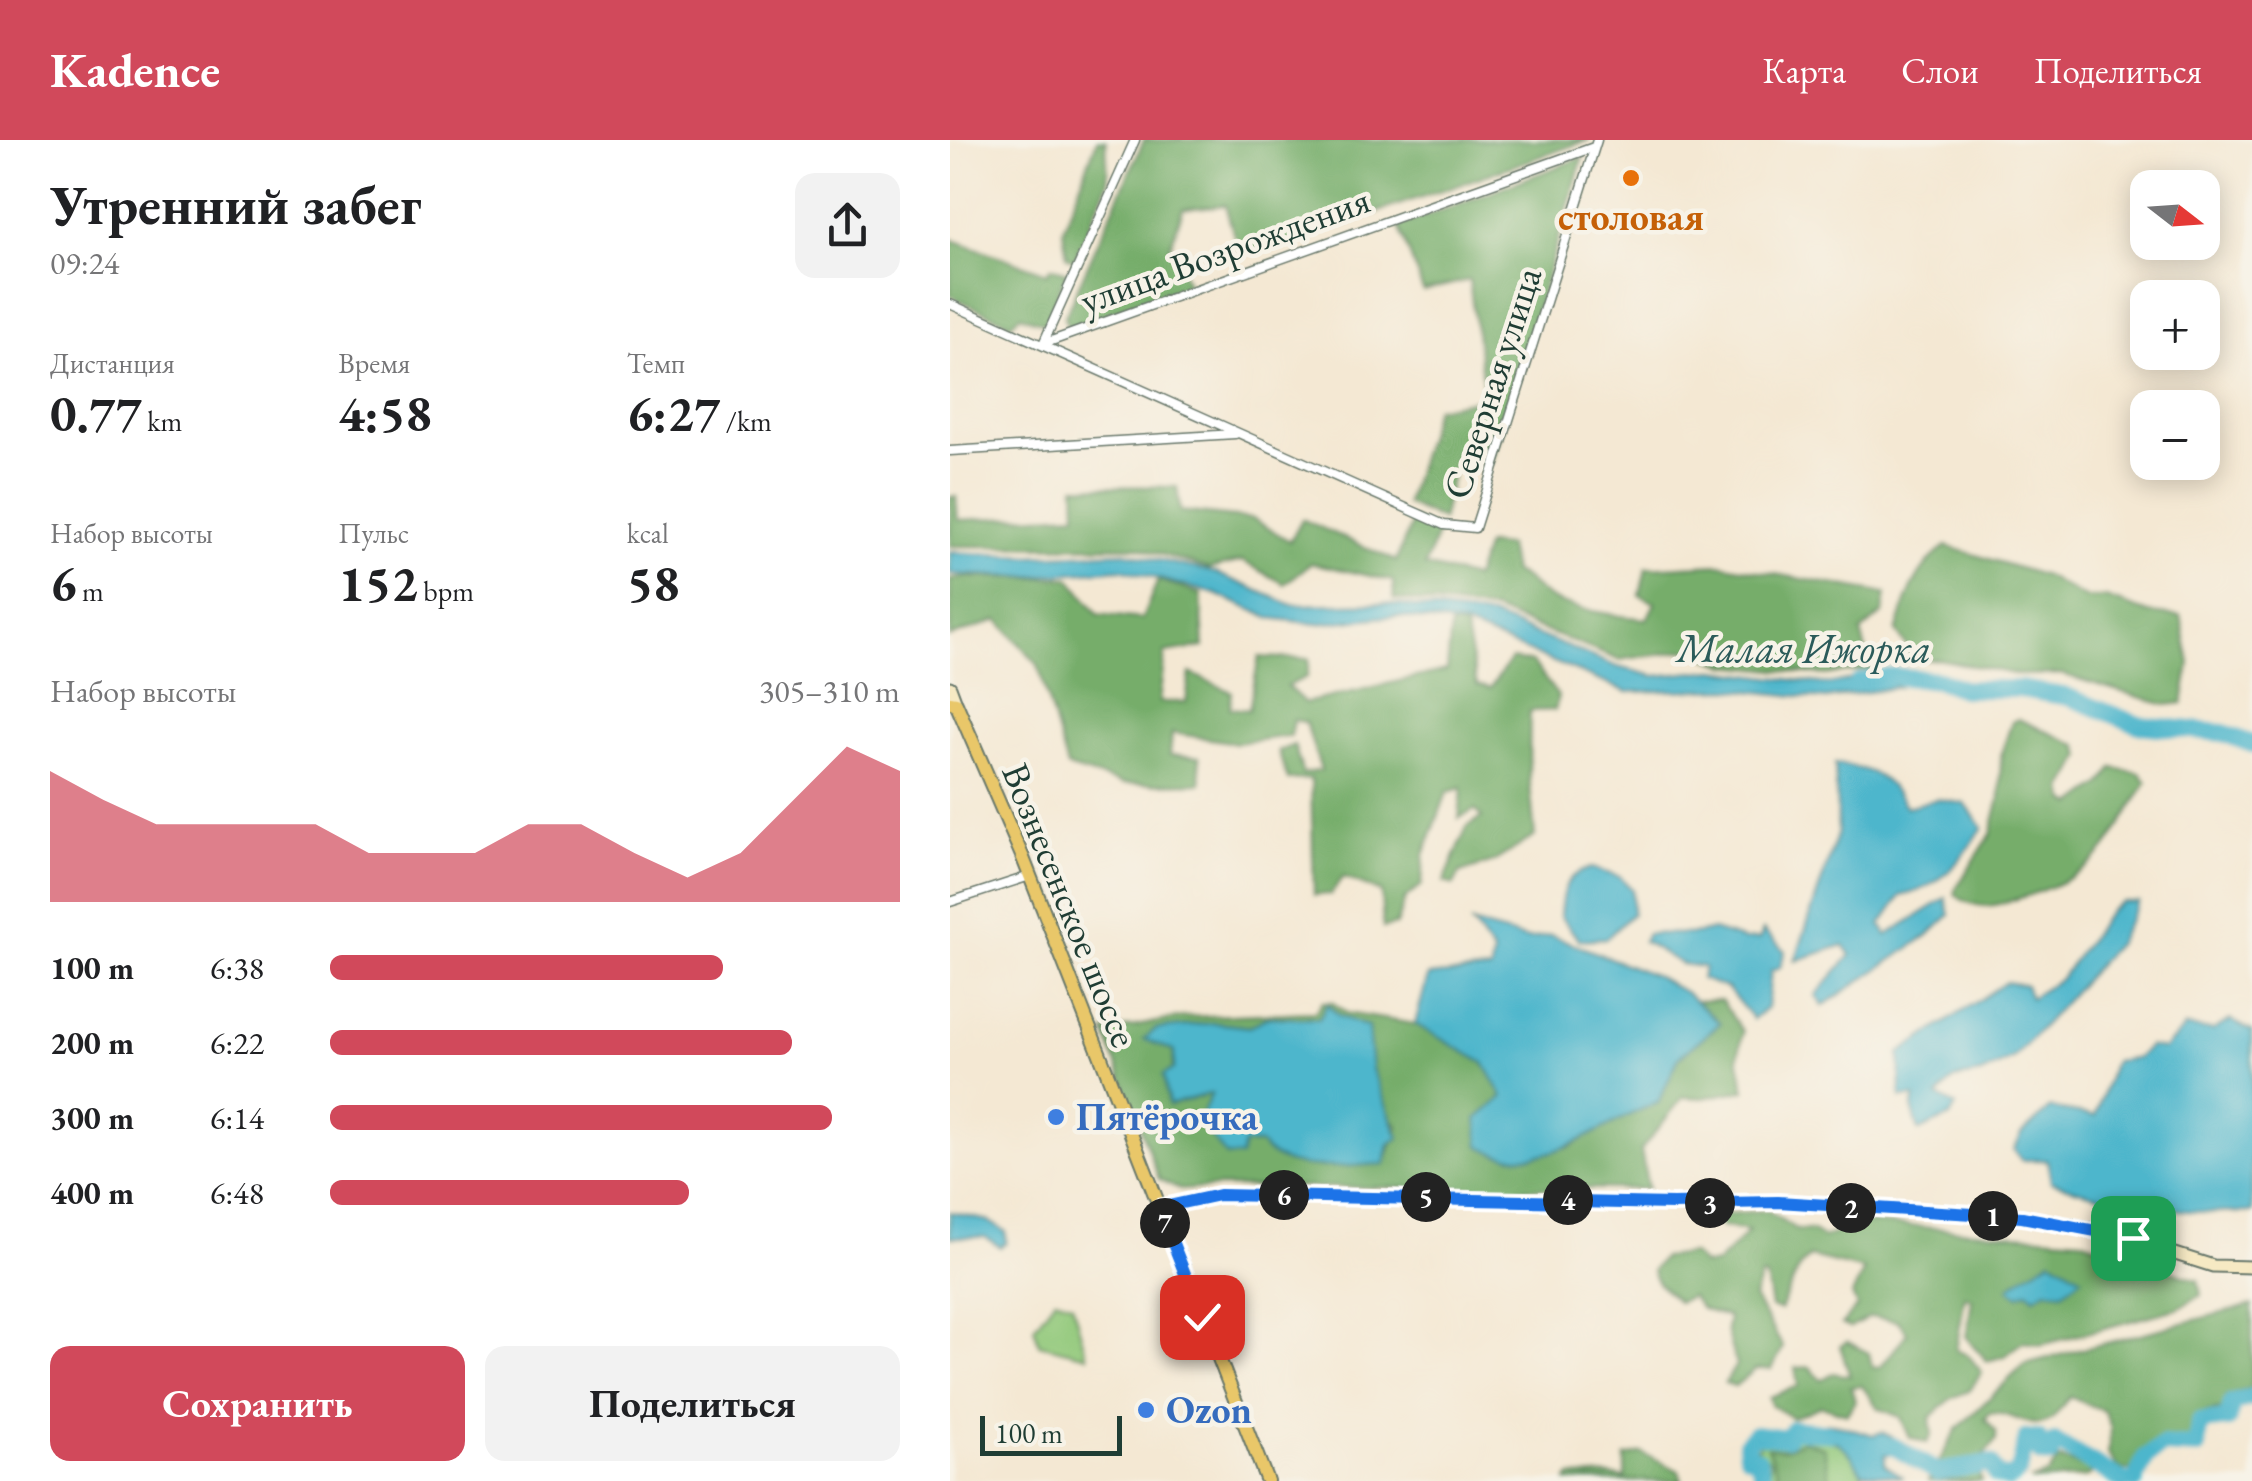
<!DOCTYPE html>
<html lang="ru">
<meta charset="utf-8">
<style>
:root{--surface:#fff;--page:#f2f2f2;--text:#202124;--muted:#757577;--accent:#d1495b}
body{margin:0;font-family:"EB Garamond",serif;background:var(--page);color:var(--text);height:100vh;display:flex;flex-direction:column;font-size:38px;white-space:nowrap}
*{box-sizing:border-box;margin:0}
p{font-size:32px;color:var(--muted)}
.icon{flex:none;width:55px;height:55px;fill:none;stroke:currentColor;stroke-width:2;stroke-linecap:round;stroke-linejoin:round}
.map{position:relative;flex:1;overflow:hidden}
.sheet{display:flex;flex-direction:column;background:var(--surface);width:950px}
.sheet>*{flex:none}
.needle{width:65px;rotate:107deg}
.tools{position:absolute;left:1180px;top:30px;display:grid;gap:20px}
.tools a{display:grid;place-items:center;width:90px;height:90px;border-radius:20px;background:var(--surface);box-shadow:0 5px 25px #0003;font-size:50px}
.scale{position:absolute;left:30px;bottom:25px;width:142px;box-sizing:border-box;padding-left:10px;border:5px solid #1f3d34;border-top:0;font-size:28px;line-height:35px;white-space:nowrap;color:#1f3d34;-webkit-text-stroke:8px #f7f3e8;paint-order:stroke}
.pin{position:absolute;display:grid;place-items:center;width:85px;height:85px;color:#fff;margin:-42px;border-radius:20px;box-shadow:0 5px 15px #0006}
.km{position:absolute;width:50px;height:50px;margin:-25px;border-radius:50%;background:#222;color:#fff;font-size:28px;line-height:50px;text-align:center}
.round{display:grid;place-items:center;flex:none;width:105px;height:105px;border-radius:20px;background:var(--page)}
.headline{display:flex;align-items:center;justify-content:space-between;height:170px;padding:0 50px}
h1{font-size:55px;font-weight:700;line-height:75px}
.metrics{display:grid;grid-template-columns:repeat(3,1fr);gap:15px;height:170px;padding:10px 50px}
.metrics div{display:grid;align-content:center}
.metrics b{font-size:50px;font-weight:700}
.metrics small{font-size:28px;font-weight:400}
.metrics p{font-size:28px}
.chart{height:280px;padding:20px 50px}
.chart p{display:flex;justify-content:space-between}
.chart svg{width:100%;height:180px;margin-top:10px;fill:var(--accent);opacity:.7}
.button{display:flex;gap:20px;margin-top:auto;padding:20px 50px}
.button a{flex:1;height:115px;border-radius:20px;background:var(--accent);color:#fff;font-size:40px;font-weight:700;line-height:115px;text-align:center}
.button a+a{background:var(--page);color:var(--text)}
ul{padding:0 50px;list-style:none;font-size:32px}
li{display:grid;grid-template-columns:160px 120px 1fr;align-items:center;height:75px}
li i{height:25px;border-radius:12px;background:var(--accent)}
header{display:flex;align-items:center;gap:60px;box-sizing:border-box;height:140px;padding:0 50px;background:var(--accent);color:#fff}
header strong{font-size:48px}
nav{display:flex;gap:55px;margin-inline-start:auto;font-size:35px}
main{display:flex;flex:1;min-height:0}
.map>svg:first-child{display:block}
</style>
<header>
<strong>Kadence</strong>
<nav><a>Карта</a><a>Слои</a><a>Поделиться</a></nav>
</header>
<main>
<section class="sheet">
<div class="headline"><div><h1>Утренний забег</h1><p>09:24</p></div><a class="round"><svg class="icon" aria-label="share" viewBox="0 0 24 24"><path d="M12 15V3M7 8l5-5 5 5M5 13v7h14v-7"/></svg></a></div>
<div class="metrics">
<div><p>Дистанция</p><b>0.77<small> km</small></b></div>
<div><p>Время</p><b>4:58</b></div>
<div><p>Темп</p><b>6:27<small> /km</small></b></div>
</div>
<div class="metrics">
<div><p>Набор высоты</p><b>6<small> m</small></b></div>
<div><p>Пульс</p><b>152<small> bpm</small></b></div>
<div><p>kcal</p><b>58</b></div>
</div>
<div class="chart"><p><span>Набор высоты</span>305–310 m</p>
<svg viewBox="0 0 160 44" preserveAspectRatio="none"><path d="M0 44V12L10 19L20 25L30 25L40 25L50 25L60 32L70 32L80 32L90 25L100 25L110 32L120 38L130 32L140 19L150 6L160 12V44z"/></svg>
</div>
<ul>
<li><b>100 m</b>6:38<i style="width:69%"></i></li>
<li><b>200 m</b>6:22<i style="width:81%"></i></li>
<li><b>300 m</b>6:14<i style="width:88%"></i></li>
<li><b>400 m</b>6:48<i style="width:63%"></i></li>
</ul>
<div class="button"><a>Сохранить</a><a>Поделиться</a></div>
</section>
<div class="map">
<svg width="1302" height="1341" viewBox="0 0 1302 1341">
<rect width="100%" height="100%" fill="#f7f3e8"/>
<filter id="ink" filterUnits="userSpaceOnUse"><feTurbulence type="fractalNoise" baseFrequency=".01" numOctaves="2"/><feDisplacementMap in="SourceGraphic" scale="20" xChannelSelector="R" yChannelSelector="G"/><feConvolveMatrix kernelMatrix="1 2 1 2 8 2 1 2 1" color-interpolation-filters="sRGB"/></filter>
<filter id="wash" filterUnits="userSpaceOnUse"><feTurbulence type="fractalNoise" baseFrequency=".0048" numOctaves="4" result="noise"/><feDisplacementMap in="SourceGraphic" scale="40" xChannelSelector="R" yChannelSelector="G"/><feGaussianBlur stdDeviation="2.25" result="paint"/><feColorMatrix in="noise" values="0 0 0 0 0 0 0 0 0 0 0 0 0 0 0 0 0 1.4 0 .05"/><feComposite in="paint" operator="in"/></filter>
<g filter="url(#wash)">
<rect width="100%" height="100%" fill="#f4e8d3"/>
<!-- green -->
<path fill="#93c97b" stroke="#598358" stroke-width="2.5" d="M105,1159l17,4 15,53 -48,-12 -5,-17z
M846,1294c31,1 65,10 67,47h-94l1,-20 -14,-13 7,-7 23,2z"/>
<!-- forest -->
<path fill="#76ad6b" stroke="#4a7550" stroke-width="2.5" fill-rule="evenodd" d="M147,0h9l2,42 -34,79 -7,-4 -4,-27z
M194,0h445l-311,106 -39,6 -14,-47 -42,4 -13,38 18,38 -119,43 -5,-10z
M633,17l-92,305 -34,-9 -15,67 -36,-16 29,-96 50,-10 -16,-118 -46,11 -24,-65z
M0,99l97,34 4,-6 16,5 -22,52 -25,-9 -9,9 -61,-28z
M125,346l102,1 3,24 73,8 37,22 12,-22 94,42 17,-42 25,13 -13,34 49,12 12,-33 22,1 5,26c15,5 20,15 32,23 19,14 79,22 102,24l8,-16 -15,-8 6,-27 74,-4 166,30 -3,19 -22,19 10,37 -46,6 -99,-10 -38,-15 -69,10 -125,-49 -100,-12 -1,-18 -82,-18 -26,21 -43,-23 -33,8 -72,-22 -187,-1v-49l6,-1 2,24 118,-6z
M996,406l99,30 40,22h21l43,15 32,3 9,47 -7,40 -17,2 -105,-31 -42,1 -81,-16 -30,2 1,-12 -13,-17c11,-36 20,-63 50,-86z
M14,437l106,1 28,36 44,5 16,-39 43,14 3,53 -39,6 -6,49h27l4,-29 42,19 -2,16 19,2 10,-53 50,2 -2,18 -20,9 18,17 142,-33 4,-45 14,2 12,58 13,3 21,-29 21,3 26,34 -3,14 -25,1 -1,63 6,62 -42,26 -33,11 -6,12 -10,-3 23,-55 15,-10 -7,-7 -16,8 3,-30 -15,4 -23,63 -2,30 -17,14 -9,26 -13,3 -2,-36 -38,-15 -12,17 -17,1 -3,-116 -23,1 -10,-29 16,-6 9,29 18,-4 -16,-48 -12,-2 -3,16 -54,7 -64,-10 -2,22 29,2 2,26 -78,1 -56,-17 -29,-102 -40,-45 -48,17v-57z
M1068,579l60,26 4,11 -18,32 2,12 7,5 29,-21 11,-16 27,5 7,9c-43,69 -44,90 -127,116 -26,8 -41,14 -65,-3l2,-8 34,-53 9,-37 1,-43 11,-32z
M771,860l22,32 -5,25 7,33 -42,8 -20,-1 -42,53 7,39 -428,-2 -39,3 -22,-11 -54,-147 78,-15 132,-5 7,-10h10l14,11 69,11 69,39 20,34 63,51 65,-37 26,-8 21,-46 41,-34 -25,-22zM377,864l12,12 29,11c1,32 7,76 30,99l-14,38 -123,-20h-17l-18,12 -11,-16 -2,-47 -43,12 4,-54 -29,-12 12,-10 57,-6 36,4 17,-10 52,2z
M817,1070l30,20h15l11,8 12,-5 8,-12 238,18 117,41 3,15 -25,14 -135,36 -18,-3 -18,14 -18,5 -21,-24 6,-38 -7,-3 -9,54 12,5 14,17 -13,19 -17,7 -22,20 2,17 -5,8 -17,-6 -10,-20 -22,-9 -16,-22 -11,1 4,14 -8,13 -26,-8 -29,12 -21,-13 -2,-8 29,-11 -3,-18 15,-1 11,13 12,-7 17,3 -10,-30 7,-4 22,11 3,14 8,1 27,-35 -9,-12 -28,-4 -20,11 -8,-4 15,-17 -5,-12 12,-25 -54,-13 -11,11 -19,42 -9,-2 -5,-31 -5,-1 -7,22 29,49 -11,22h-16l-21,17 -10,-3 11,-18 -10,-35 2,-13 -27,-8 -10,-13 -13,6c-9,-10 -23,-17 -26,-32l11,-13 29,-3 11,11 13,-1 33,-33 -29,-5 -5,-11z
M1302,1165v83l-26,9 -3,12c-24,3 -25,6 -33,30 -32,6 -41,-7 -53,33l-18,-3 -11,-15 3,-26 -7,-17 -34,-14c-7,6 -10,13 -16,20 -18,19 -41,-6 -64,-4l-5,6 11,13v8l-19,24 4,17h-53l29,-52 68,-65z
M854,1300l20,8 6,33h-54l1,-10 -10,-24 17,2z
M692,1313l37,18 3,10h-115l4,-5c23,3 30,-4 54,2v-21z
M1109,1319l35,11 -6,7 -58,4 18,-7z"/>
<!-- water -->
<path fill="#4eb6cc" stroke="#367a80" stroke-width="2.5" d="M0,412l79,4 96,-4 91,21 76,32 94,-2 107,14 125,50 37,9 59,-6 114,14 45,-9 25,12 -72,12 -97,-10 -102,3 -164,-67 -67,-9 -80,8 -46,-6 -54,-24 -95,-25 -98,8 -73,-3z
M885,624c36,4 52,12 71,43l32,-8 27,5 18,24c-24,33 -39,59 -82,68l-20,29 6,10 59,-37 4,17 -20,19 -107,72 -7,-11 35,-40 -7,-10 -49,16 43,-129z
M642,728l28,9 12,12v25l-25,24 -28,2 -19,-24c2,-26 4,-41 32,-48z
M1171,762h17l-21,41 -103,115 -33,16 -27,5 -16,17 18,10 -6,11 -31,14 -7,-23 3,-11 -14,1 -1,-45 106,-71 19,3 5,13 31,-20 49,-68z
M522,784l56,15 23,-4 105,41 30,17 34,30 -41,34 -21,46c-57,18 -117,79 -178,43l-3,-27 26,-22 -19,-34 -69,-39 13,-48 63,-6 2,-17z
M763,790l32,10 15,-1 3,-9 22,21 -5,17 -9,3 -4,37 -14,11 -26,-31 -26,-9 3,-12 -23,-3 -38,-23 4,-7c23,-2 44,3 66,-4z
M377,864l12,12 29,11 4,42 27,69 -10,6 -4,20c-37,1 -101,13 -125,-20h-16l-3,13 -15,-1 -27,-35 13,-28 -43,12 -6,-30 11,-6v-18l-30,-12 12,-10 58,-6 36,4 17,-10 52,2z
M1281,880l21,11v181c-72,4 -132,-9 -201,-30l-4,-22h-26l-7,-10 8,-16 28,-26 45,8 19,-55 23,-3 12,-12 15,3 21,-22 28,3z
M0,1072l38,9 18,11v11l-6,4 -15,-10h-35z
M1101,1119l31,18 -19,15 -17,-2 -11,7 -7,-6 -10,4 -9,-7c12,-14 27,-17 42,-29z
M883,1283l40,12 9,-3 27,14 6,8 -6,5 -14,-7 -10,3v10l18,12 -41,-5c-19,-29 -19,-31 -54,-37l3,-9z"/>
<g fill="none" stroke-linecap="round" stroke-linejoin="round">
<!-- river -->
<path stroke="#4eb6cc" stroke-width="18" d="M909,542l33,-6 47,4 24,9h57l49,8 70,28 84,8 29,11
M943,1306l44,26 53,-8 6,11 13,4 10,-8 8,-33 11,1 3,15 9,1 5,-13 68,39
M814,1341l-6,-22 -11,-4 -1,-12 9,-9 31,4 7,-9 36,4
M1185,1341l11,-24 17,-12 34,2 2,-25 29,-3 4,-16 20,-6"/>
</g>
</g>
<g filter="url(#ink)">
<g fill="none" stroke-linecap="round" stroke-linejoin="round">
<!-- street casing -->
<g stroke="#6a796c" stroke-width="11">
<path id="street" d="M0,164l494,221 31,3 122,-388
M93,204l551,-197
M93,204l92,-204
M0,311l285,-17
M0,762l80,-26"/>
</g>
<!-- secondary casing -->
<g stroke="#6a796c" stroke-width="15">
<path id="secondary" d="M0,547l6,16
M209,1068l60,-13 40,-1 414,10 105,-2 244,15 78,13 113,36 39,1"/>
</g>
<!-- primary casing -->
<g stroke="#6a796c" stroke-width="16">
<path id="primary" d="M0,562l6,1 67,155 244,623"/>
</g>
<!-- street -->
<use href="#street" stroke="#fff" stroke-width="8"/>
<!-- secondary -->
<use href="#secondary" stroke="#f6e9c3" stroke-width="11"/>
<!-- primary -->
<use href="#primary" stroke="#e9c769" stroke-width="12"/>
</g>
</g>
<g fill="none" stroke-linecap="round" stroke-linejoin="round" filter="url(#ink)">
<!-- route casing -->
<g stroke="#fff" stroke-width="20">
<path id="route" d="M252,1177l-43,-109 60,-13 454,9 105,-2 244,15 111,21"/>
</g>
<!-- route -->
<use href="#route" stroke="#1a73e8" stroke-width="12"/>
</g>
<!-- markers -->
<circle fill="#e8710a" stroke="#f7f3e8" stroke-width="4" cx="681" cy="38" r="10"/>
<g fill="#3f7fe0" stroke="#f7f3e8" stroke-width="4">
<circle cx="106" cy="977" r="10"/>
<circle cx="196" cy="1270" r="10"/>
</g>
<g text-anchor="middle" stroke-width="9" stroke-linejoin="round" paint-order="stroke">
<!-- food labels -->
<g font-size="38" font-weight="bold" fill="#c56008" stroke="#f7f3e8">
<text x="681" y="90">столовая</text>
</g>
<!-- street labels -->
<g font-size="38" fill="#1f3d34" stroke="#f7f3e8">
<text transform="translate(275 110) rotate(-20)" y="13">улица Возрождения</text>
<text transform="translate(542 243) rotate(-72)" y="13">Северная улица</text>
<text transform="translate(120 765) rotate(68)" y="13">Вознесенское шоссе</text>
</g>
<!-- shop labels -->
<g font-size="38" font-weight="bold" fill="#366cbe" stroke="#f7f3e8" text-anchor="start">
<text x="126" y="990">Пятёрочка</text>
<text x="216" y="1283">Ozon</text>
</g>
<!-- water labels -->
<g font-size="40" font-style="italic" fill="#2b5b5a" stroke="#f7f3e8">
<text x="854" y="522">Малая Ижорка</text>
</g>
</g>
</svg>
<div class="tools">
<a><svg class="needle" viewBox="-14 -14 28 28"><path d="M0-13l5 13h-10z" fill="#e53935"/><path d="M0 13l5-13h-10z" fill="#757577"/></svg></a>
<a>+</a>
<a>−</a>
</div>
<div class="scale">100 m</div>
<div class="pin" style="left:1183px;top:1098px;background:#1e9e55"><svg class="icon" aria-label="arrive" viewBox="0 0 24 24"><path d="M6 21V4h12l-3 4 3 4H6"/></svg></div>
<div class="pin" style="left:252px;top:1177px;background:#d93025"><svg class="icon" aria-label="check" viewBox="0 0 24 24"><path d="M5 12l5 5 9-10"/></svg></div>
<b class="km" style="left:1043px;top:1076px">1</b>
<b class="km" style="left:901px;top:1068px">2</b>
<b class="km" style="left:760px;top:1063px">3</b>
<b class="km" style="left:618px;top:1060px">4</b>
<b class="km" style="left:476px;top:1057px">5</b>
<b class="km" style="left:334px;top:1055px">6</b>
<b class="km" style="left:215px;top:1083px">7</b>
</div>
</main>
